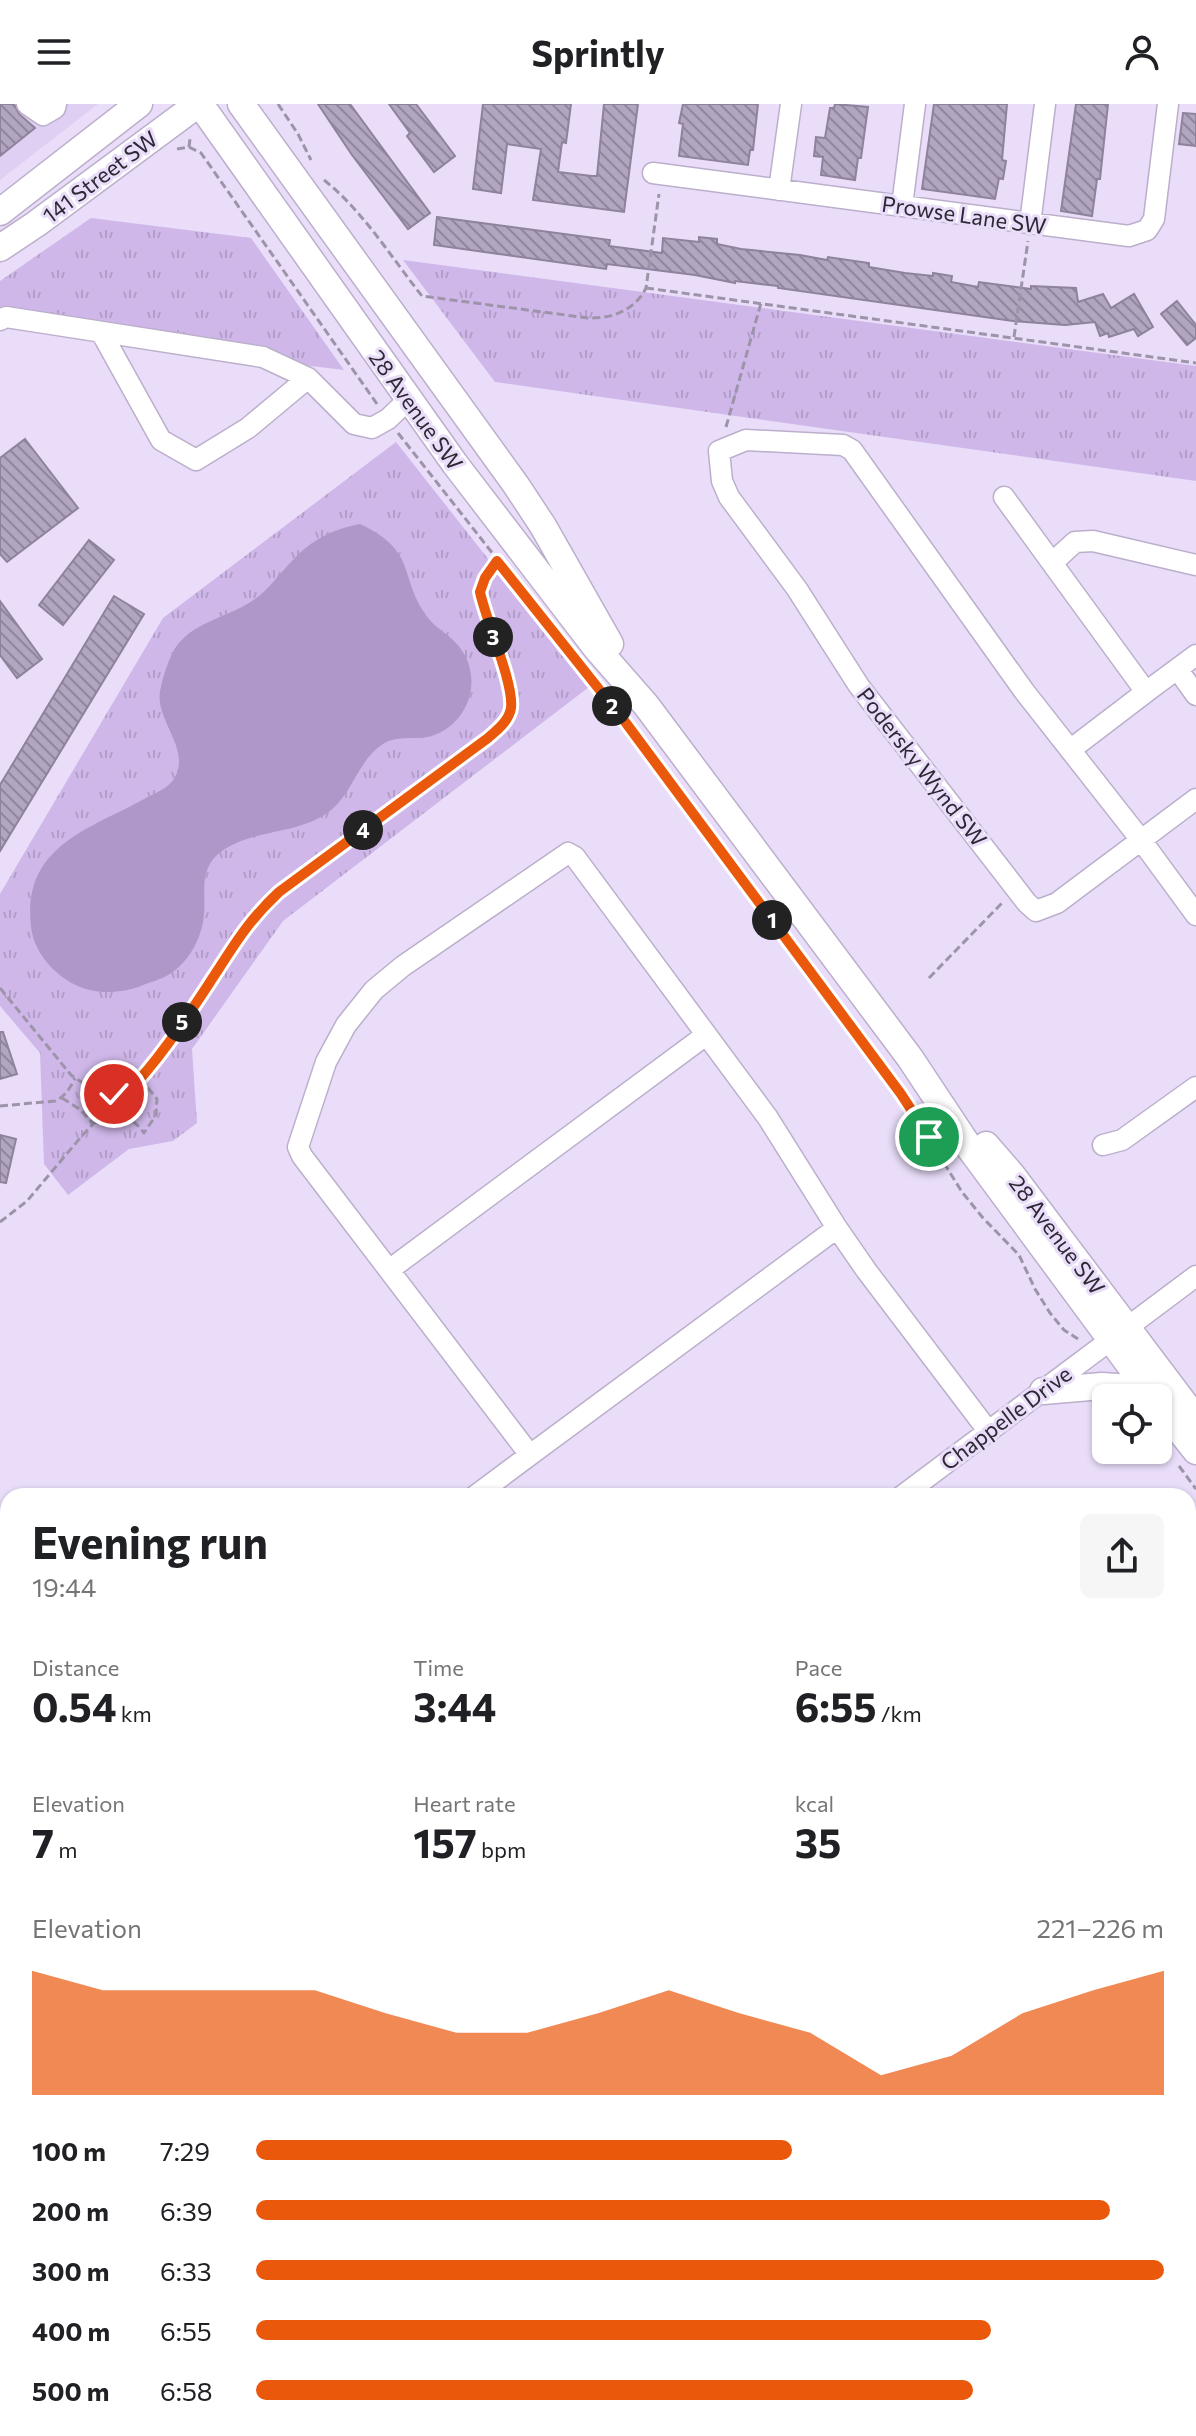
<!DOCTYPE html>
<meta charset="utf-8">
<style>
:root{--surface:#fff;--page:#f6f6f6;--text:#202124;--muted:#757577;--accent:#ea580c}
body{margin:0;font-family:Commissioner,sans-serif;background:var(--page);color:var(--text);height:100vh;display:flex;flex-direction:column;font-size:30px;white-space:nowrap}
*{box-sizing:border-box;margin:0}
p{font-size:26px;color:var(--muted)}
.icon{flex:none;width:44px;height:44px;fill:none;stroke:currentColor;stroke-width:2;stroke-linecap:round;stroke-linejoin:round}
.map{position:relative;flex:1;overflow:hidden}
.side{position:absolute;left:0px;top:1384px;width:1196px;height:948px;display:flex;flex-direction:column;background:var(--surface);border-radius:24px 24px 0 0;box-shadow:0 2px 6px #0004}
.side>*{flex:none}
.controls{position:absolute;left:1092px;top:1280px;display:grid;gap:16px}
.controls a{display:grid;place-items:center;width:80px;height:80px;border-radius:12px;background:var(--surface);box-shadow:0 2px 6px #0004;font-size:40px}
.pin{position:absolute;display:grid;place-items:center;width:68px;height:68px;color:#fff;margin:-34px;border:4px solid #fff;border-radius:50%;box-shadow:0 2px 8px #0007}
.km{position:absolute;width:40px;height:40px;margin:-20px;border-radius:50%;background:#222;color:#fff;font-size:22px;line-height:40px;text-align:center}
.round{display:grid;place-items:center;flex:none;width:84px;height:84px;border-radius:12px;background:var(--page)}
.headline{display:flex;align-items:center;justify-content:space-between;height:136px;padding:0 32px}
h1{font-size:44px;font-weight:700;line-height:60px}
.metrics{display:grid;grid-template-columns:repeat(3,1fr);gap:12px;height:136px;padding:8px 32px}
.metrics div{display:grid;align-content:center}
.metrics b{font-size:40px;font-weight:700}
.metrics small{font-size:22px;font-weight:400}
.metrics p{font-size:22px}
.chart{height:224px;padding:16px 32px}
.chart p{display:flex;justify-content:space-between}
.chart svg{width:100%;height:144px;margin-top:8px;fill:var(--accent);opacity:.7}
ul{padding:0 32px;list-style:none;font-size:26px}
li{display:grid;grid-template-columns:128px 96px 1fr;align-items:center;height:60px}
li i{height:20px;border-radius:10px;background:var(--accent)}
header{display:flex;justify-content:space-between;align-items:center;height:104px;padding:0 32px;background:var(--surface);font-size:36px;font-weight:700}
.map>svg:first-child{display:block}
</style>
<header><svg class="icon" aria-label="menu" viewBox="0 0 24 24"><path d="M4 6h16M4 12h16M4 18h16"/></svg>Sprintly<svg class="icon" aria-label="person" viewBox="0 0 24 24"><circle cx="12" cy="8" r="4"/><path d="M4 21q1-7 8-7t8 7"/></svg></header>
<div class="map">
<svg width="1196" height="2332" viewBox="0 0 1196 2332">
<defs>
<pattern id="park-tufts" width="24" height="20" patternUnits="userSpaceOnUse" patternTransform="scale(2)"><rect width="24" height="20" fill="#cfb8e9"/><path d="M3 7l-1-3M5 7V3M7 7l1-3M15 17l-1-3M17 17v-4M19 17l1-3" fill="none" stroke="#b29ec8"/></pattern>
<pattern id="building-back-hatch" width="6" height="6" patternUnits="userSpaceOnUse" patternTransform="scale(2)"><rect width="6" height="6" fill="#b1a5c0"/><path d="M-1 5l2 2M0 0l6 6M5-1l2 2" fill="none" stroke="#90869d"/></pattern>
</defs>
<rect width="100%" height="100%" fill="#e9ddf9"/>
<!-- built -->
<path fill="#dfcff2" d="M0,0h98l-98,76z"/>
<!-- park -->
<path fill="url(#park-tufts)" d="M91,114l160,20 93,132 -344,-42v-47z
M403,156l793,106v115l-701,-99z
M396,338l193,245 -306,234 -91,128 5,74 -24,18 -44,8 -61,46 -24,-31 -4,-111 -40,-47v-112l163,-276z
M776,2324h314l5,8h-330z"/>
<!-- water -->
<path fill="#af98c9" d="M360,420c60,28 37,54 69,95 8,10 19,15 27,24 29,31 15,80 -24,93 -16,5 -33,-2 -49,8 -25,16 -30,49 -53,67 -32,25 -82,17 -113,44 -18,17 -11,38 -13,60 -2,23 -16,49 -36,60 -8,5 -18,7 -27,11 -18,7 -44,9 -63,0 -23,-10 -44,-33 -47,-59 -9,-81 57,-97 113,-128 11,-6 23,-10 30,-20 18,-30 -19,-58 -14,-88 3,-15 9,-35 18,-47 19,-23 50,-27 74,-43 17,-11 26,-26 40,-40 19,-21 41,-32 68,-37z"/>
<!-- building -->
<path fill="url(#building-back-hatch)" stroke="#8e829c" stroke-width="2" d="M0,0h14l5,10 16,14 -35,28z
M318,0h32l80,109 -22,16 -56,-74z
M389,0h27l39,52 -21,16 -27,-36 3,-3z
M483,0h88l-5,39 -4,-1 -4,30 34,4h5l7,-72h34l-14,108 -91,-12 8,-51 -34,-5 -6,49 -28,-4z
M683,0h75l-5,46h-3l-2,15 -69,-9 4,-32 -4,-1z
M835,0l33,3 -7,51h-3l-3,22 -34,-5 2,-18 -9,-1 2,-19 9,1 5,-30h4z
M934,0h73l-5,56 4,1 -3,18 -4,-1 -4,21 -73,-10z
M1076,0h32l-8,75h-3l-5,37 -31,-5z
M1183,9l13,1v32l-17,-2z
M437,113l173,23 -1,6 53,7 1,-15 36,4v-5l18,2v5l24,5 59,6 27,5 1,-3 41,6v4l36,6 28,3v-3l19,3 -1,6 27,5 1,-5 52,7v-3l45,2 2,14 25,-8 8,14 23,-14 19,33 -15,9 -4,-7 -25,8 -1,-4 -8,3 -5,-14 -30,3 -52,-4 -235,-33v-2l-43,-5v2l-40,-8 -88,-11 -1,5 -172,-24z
M1177,197l19,24v13l-9,7 -26,-31z
M25,335l53,69 -71,54 -7,-8v-96z
M89,436l25,20 -51,65 -24,-20z
M114,492l30,18 -144,237v-66z
M0,497l42,58 -25,19 -17,-23z
M0,928h3l14,42 -17,5z
M0,1031l16,4 -10,44 -6,-1z"/>
<g fill="none" stroke-linecap="round" stroke-linejoin="round">
<!-- minor casing -->
<g stroke="#bcafcb" stroke-width="23">
<path id="minor" d="M27,0l16,11 12,-7 1,-4
M653,69l476,63 18,-6 7,-11 14,-115
M779,86l12,-86
M902,102l13,-102
M1030,120l15,-120
M0,216l6,-3 257,40 45,21 46,46 18,4 16,-9 20,-19
M101,228l60,108 35,20 52,-32 60,-50
M1004,393l48,66
M1196,461l-103,-24 -18,1 -23,21 94,129 50,-37
M1178,566l18,25
M1070,646l76,-58
M1196,695l-139,104 -21,8 -9,-8 -168,-217 -62,-97 -68,-92 -7,-16 -3,-30 27,-11 97,5 9,5 172,241 117,149 55,75
M1103,1041l19,-5 74,-53
M837,1124l-307,227 -228,-299 -4,-9 28,-85 20,-37 28,-35 29,-24 165,-113 7,4 193,261 69,110 29,42 123,162
M389,1166l317,-235
M475,1392l55,-41
M902,1392l294,-220
M0,1803l8,1
M0,2303l8,1
M991,2324l6,8
M1150,2324l6,8
M53,2332v-8
M678,2332l12,-8"/>
</g>
<!-- major casing -->
<g stroke="#bcafcb" stroke-width="29">
<path id="major" d="M200,0l255,360 142,185 49,56 264,353 61,92 183,248
M241,0l275,381 27,41 67,118
M0,108l139,-108
M0,144l36,-24 162,-120
M986,1041l26,30 184,244
M1043,1287l59,-5 45,3
M1158,1299l38,48
M1188,1943l8,-6"/>
</g>
<!-- path -->
<path stroke="#9d94a9" stroke-width="3" stroke-dasharray="8 4" stroke-linecap="butt" d="M278,0l20,30 13,26
M189,43l12,6 176,251
M177,45l12,-2 1,-8
M324,76c39,31 67,77 98,116l166,22c24,1 47,-8 58,-30l13,-94
M646,184l550,75
M1014,233l14,-96
M726,323l35,-124
M398,329l228,290 275,371 61,98 21,26 36,37 16,34 15,24 14,17 14,9
M929,874l73,-75
M0,884l71,87c16,12 33,18 53,21l13,-13 35,-46 80,-119 27,-26 209,-154c9,-8 21,-17 23,-30 3,-25 -25,-87 -31,-116l5,-14 11,-16
M62,994l19,12 11,13
M0,1002l55,-5c11,-5 15,-13 20,-23
M0,1118l27,-21 54,-64 12,-13 12,-7 19,-21 18,-9 6,1 9,11 -1,16 -12,18c-11,-15 -21,-19 -39,-16
M1179,1362l17,23
M1188,1903l8,-6
M1121,2324l6,8
M1178,2324l6,8
M966,2332l2,-8"/>
<!-- minor -->
<use href="#minor" stroke="#fff" stroke-width="20"/>
<!-- major -->
<use href="#major" stroke="#fff" stroke-width="26"/>
</g>
<g fill="none" stroke-linecap="round" stroke-linejoin="round">
<!-- route casing -->
<g stroke="#fff" stroke-width="16">
<path id="route" d="M114,990l10,2c35,-35 63,-79 90,-120 22,-34 35,-56 65,-84l209,-154c9,-8 21,-17 23,-30 3,-25 -25,-87 -31,-116l5,-14 12,-17 129,162 275,371 28,43"/>
</g>
<!-- route -->
<use href="#route" stroke="#ea580c" stroke-width="10"/>
</g>
<g text-anchor="middle" stroke-width="6" stroke-linejoin="round" paint-order="stroke">
<!-- street labels -->
<g font-size="22" fill="#2d2833" stroke="#e9ddf9">
<text transform="translate(100 73) rotate(-37)" y="8">141 Street SW</text>
<text transform="translate(964 111) rotate(8)" y="8">Prowse Lane SW</text>
<text transform="translate(416 306) rotate(54)" y="8">28 Avenue SW</text>
<text transform="translate(922 663) rotate(52)" y="8">Podersky Wynd SW</text>
<text transform="translate(1057 1131) rotate(53)" y="8">28 Avenue SW</text>
<text transform="translate(1006 1314) rotate(-37)" y="8">Chappelle Drive</text>
</g>
</g>
</svg>
<div class="controls">
<a><svg class="icon" aria-label="locate" viewBox="0 0 24 24"><circle cx="12" cy="12" r="6"/><path d="M12 2v4M12 18v4M2 12h4M18 12h4"/></svg></a>
</div>
<div class="pin" style="left:929px;top:1033px;background:#1e9e55"><svg class="icon" aria-label="arrive" viewBox="0 0 24 24"><path d="M6 21V4h12l-3 4 3 4H6"/></svg></div>
<div class="pin" style="left:114px;top:990px;background:#d93025"><svg class="icon" aria-label="check" viewBox="0 0 24 24"><path d="M5 12l5 5 9-10"/></svg></div>
<b class="km" style="left:772px;top:816px">1</b>
<b class="km" style="left:612px;top:602px">2</b>
<b class="km" style="left:493px;top:533px">3</b>
<b class="km" style="left:363px;top:726px">4</b>
<b class="km" style="left:182px;top:918px">5</b>
<section class="side">
<div class="headline"><div><h1>Evening run</h1><p>19:44</p></div><a class="round"><svg class="icon" aria-label="share" viewBox="0 0 24 24"><path d="M12 15V3M7 8l5-5 5 5M5 13v7h14v-7"/></svg></a></div>
<div class="metrics">
<div><p>Distance</p><b>0.54<small> km</small></b></div>
<div><p>Time</p><b>3:44</b></div>
<div><p>Pace</p><b>6:55<small> /km</small></b></div>
</div>
<div class="metrics">
<div><p>Elevation</p><b>7<small> m</small></b></div>
<div><p>Heart rate</p><b>157<small> bpm</small></b></div>
<div><p>kcal</p><b>35</b></div>
</div>
<div class="chart"><p><span>Elevation</span>221–226 m</p>
<svg viewBox="0 0 160 44" preserveAspectRatio="none"><path d="M0 44V6L10 12L20 12L30 12L40 12L50 19L60 25L70 25L80 19L90 12L100 19L110 25L120 38L130 32L140 19L150 12L160 6V44z"/></svg>
</div>
<ul>
<li><b>100 m</b>7:29<i style="width:59%"></i></li>
<li><b>200 m</b>6:39<i style="width:94%"></i></li>
<li><b>300 m</b>6:33<i style="width:100%"></i></li>
<li><b>400 m</b>6:55<i style="width:81%"></i></li>
<li><b>500 m</b>6:58<i style="width:79%"></i></li>
</ul>
</section>
</div>
